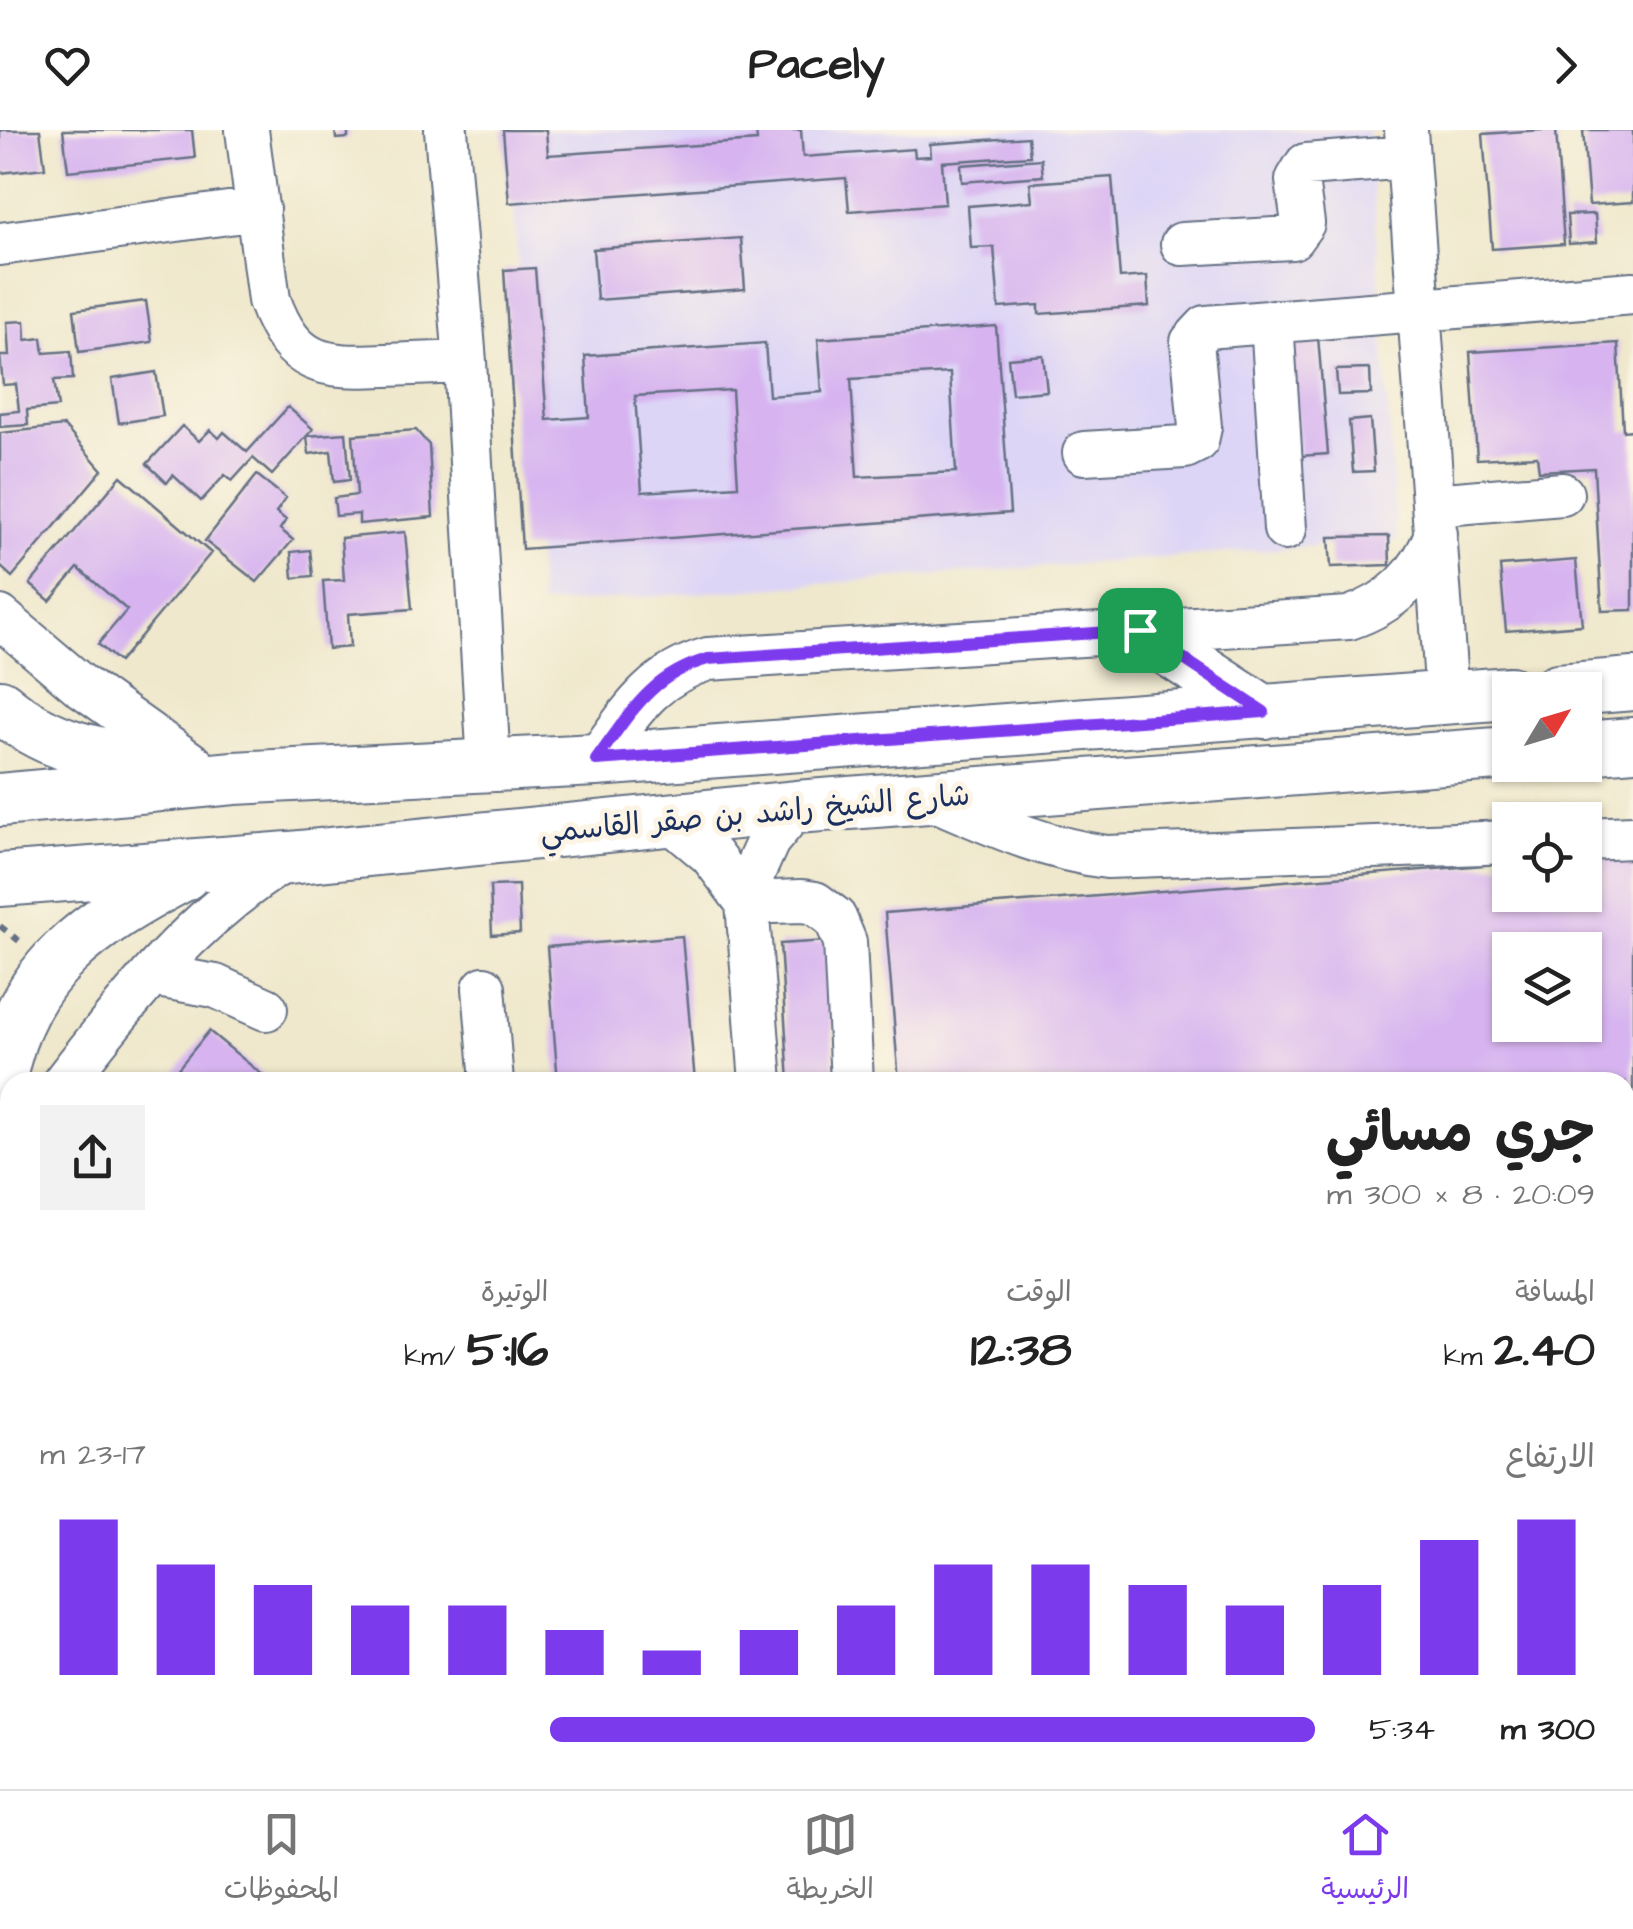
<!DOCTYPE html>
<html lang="ar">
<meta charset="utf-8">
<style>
:root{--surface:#fff;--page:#f2f2f2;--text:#222;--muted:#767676;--line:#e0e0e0;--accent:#7c3aed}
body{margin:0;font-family:"Architects Daughter","Playpen Sans Arabic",sans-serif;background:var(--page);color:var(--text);direction:rtl;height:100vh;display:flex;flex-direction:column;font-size:38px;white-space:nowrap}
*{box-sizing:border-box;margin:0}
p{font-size:32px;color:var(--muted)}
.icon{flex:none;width:55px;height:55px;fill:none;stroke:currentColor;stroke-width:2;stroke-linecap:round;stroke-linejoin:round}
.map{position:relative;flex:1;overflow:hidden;direction:ltr}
.panel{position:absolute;left:0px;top:942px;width:1635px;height:718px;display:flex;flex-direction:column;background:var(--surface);border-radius:30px 30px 0 0;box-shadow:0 2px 8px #0004;direction:rtl}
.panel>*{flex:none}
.needle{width:65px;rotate:52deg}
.controls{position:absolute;left:1492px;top:542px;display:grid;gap:20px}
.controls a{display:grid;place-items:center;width:110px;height:110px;border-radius:0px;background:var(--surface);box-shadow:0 2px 8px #0004;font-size:50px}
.pin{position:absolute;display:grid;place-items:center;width:85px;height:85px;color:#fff;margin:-42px;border-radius:20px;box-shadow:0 5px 15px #0006}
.round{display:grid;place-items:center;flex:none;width:105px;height:105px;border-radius:0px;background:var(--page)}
.headline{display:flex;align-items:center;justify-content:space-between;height:170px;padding:0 40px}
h1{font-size:55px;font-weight:700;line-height:75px}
.metrics{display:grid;grid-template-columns:repeat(3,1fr);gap:15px;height:170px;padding:10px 40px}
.metrics div{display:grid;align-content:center}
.metrics b{font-size:50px;font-weight:700}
.metrics small{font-size:28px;font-weight:400}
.metrics p{font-size:28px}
.chart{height:280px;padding:20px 40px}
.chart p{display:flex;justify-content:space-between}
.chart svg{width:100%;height:180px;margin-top:10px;stroke:var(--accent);stroke-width:6}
ul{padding:0 40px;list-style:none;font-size:32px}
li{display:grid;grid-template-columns:160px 120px 1fr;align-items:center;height:75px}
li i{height:25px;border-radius:12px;background:var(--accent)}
header{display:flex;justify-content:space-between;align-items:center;height:130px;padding:0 40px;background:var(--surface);font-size:45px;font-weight:700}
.dock{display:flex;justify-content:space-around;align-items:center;height:140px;border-top:2px solid var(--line);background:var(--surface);font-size:28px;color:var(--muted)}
.dock a{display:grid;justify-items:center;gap:5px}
.dock .selected{color:var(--accent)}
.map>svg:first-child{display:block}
</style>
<header><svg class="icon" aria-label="forward" viewBox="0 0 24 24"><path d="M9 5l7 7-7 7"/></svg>Pacely<svg class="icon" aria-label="heart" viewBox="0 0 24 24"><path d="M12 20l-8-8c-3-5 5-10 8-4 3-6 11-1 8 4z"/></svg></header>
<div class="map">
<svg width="1633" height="1659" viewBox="0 0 1633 1659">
<rect width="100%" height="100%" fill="#fcf5e5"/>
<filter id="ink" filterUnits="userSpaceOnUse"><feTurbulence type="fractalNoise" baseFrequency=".01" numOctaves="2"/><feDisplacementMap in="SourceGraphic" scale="20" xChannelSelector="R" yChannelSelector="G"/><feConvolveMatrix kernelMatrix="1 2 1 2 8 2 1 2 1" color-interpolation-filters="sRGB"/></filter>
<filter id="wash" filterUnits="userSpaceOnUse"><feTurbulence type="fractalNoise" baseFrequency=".0048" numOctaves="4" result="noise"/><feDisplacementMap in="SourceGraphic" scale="40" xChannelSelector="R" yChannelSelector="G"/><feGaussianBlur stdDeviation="2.25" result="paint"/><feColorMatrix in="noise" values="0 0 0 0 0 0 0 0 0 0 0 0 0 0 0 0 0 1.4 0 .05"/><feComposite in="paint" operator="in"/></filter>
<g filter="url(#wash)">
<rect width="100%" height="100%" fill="#efe8cc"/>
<!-- built -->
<path fill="#ddd5f6" d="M509,0h860l28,410 -857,65z"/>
<!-- green -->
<path fill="#95c676" stroke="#587a6a" stroke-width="2.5" d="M1633,1587v72h-801v-9h793v-62z"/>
<g id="blocks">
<!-- building -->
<path fill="#d7b4f0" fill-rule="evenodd" d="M0,0h40l5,38 -45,5z
M63,0h129l3,28 -127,13z
M335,0h13v8l-12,1z
M503,0h43l2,25 209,-14 -1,-11h45l2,27 111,-8 1,8 16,-1 -1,-12 98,-7 2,19 -88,6 3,42 -96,7 -3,-33 -337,25z
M1541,0h15l8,114 -72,5 -9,-115z
M1583,0h50v72l-44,3z
M1041,29l2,17 -81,6 -1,-17z
M1112,47l8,101 27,-2 2,30 -110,8v-9l-40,3 -5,-61 -23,1 -3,-42 64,-5 -2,-18z
M1595,84l2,28 -28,2 -2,-29z
M741,108l4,51 -148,11 -4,-51z
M535,138l12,152 42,-3 -4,-61 180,-13 4,53 53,-4 -4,-53 178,-13 14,187 -488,36 -18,-279zM950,243l6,99 -99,5 -6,-98zM732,260l6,96 -96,6 -7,-96z
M146,171l6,41 -73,10 -5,-42z
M25,191l1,19 16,-2 2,15 27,-2 2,28 -19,1 4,27 -31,3 1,15 -28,2v-14l19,-2 -3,-27 -13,1 -3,-29h9l-2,-34z
M1318,207l10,117 -28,2 -9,-117z
M1618,213l5,88 10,-1v180l-31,1 -8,-143 -55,3 -2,-15 -60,3 -7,-107z
M1043,225l4,36 -35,3 -4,-36z
M1370,239l1,25 -33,1 -2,-25z
M156,242l7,44 -44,7 -7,-44z
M288,277l25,22 -41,46 -19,-17 -21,23 -7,-6 -24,26 -28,-26 -6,8 -20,-19 35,-38 17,15 11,-11 9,8 5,-6 23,20z
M1370,289l4,52 -21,1 -4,-51z
M64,296l38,44 -90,107 -12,-11v-133z
M416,300l13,15 4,72 -74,7v-10l-23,2 -2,-18 23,-3 -4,-60z
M346,303l4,47 -16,2 -3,-31 -22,3 -2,-18z
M257,345l29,23 -10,14 10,8 -6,9 13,11 -36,42 -52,-41z
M121,346l90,77 -92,109 -21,-18 29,-34 -49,-42 -28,33 -20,-17z
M405,402l7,77 -64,5 2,33 -22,2 -5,-68 21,-1 -3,-42z
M1389,406l1,29 -59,2 -2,-30z
M310,420l3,26 -20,2 -2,-26z
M1576,430l6,65 -76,6 -6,-65z
M1633,723v596l-8,1v-368h-726l-14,-169 625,-50v32h75v-38zM1510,820h75v75h-75z
M518,755l2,48 -28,2 -2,-49z
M682,806l13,146h-137l-11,-135z
M827,811l8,141h-46l-9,-138z
M209,901l62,51h-104z
M1625,1605h8v20h-8z
M1625,1629h8v23l-8,1z
M1508,1650h12l27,9h-63l2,-4z
M1587,1650h19l1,9h-19z"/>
</g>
</g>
<g filter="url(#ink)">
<use href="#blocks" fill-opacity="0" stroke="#657084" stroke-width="2.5"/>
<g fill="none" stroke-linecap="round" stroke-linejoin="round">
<!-- minor casing -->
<g stroke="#657084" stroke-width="46">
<path id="minor" d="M247,0l22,170c24,66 54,68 117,65 26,-1 52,-2 79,-3
M446,0l19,232 24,403
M1406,0l41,567
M0,114l258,-35
M1182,114l110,-6 11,-15 -6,-43 9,-15 102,-8
M1272,191l13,208
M1084,323l101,-6 12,-6 3,-14 -8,-85 14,-15 427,-34
M1434,375l128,-11
M0,487l79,67 114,81
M596,630c34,-46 54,-84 112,-101l641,-41c44,-15 71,-42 87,-84
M928,667c59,25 115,52 179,60l403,-15
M667,688l44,37 36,48
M1585,709l48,-2
M747,773l55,-2 13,2 20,15 10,24 7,140
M152,845l63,11 51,23
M484,858l8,94
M64,952c65,-84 133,-169 225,-224
M761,952l-14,-179 7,-31 14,-31 28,-34
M0,1041l10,-16
M0,1298l10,6
M1625,1334l8,-1
M0,1458l10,-7
M1625,1561l8,-1
M0,1608l10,12
M37,1650l15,9
M810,1650l1,9
M1263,1650l1,9
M1311,1650l1,9
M288,1659l119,-9"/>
</g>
<!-- major casing -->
<g stroke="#657084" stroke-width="56">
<path id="major" d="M1139,500l125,82
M1558,560l75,-6
M0,576c49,42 103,51 165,56
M1585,618l48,-4
M0,670l234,-22 362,-18 914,-67
M0,750l289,-22 507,-51 714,-54
M0,949c21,-111 90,-155 184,-205
M0,1658v1"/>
</g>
<!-- path -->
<path stroke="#657084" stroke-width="6" stroke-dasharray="8 8" stroke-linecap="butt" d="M0,796l23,18"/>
<!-- minor -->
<use href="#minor" stroke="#fff" stroke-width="42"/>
<!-- major -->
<use href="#major" stroke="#fff" stroke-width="52"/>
</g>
</g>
<g fill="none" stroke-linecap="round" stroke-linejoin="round" filter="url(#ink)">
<!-- route casing -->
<g stroke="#fff" stroke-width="20">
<path id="route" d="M1140,500l124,82 -668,48c34,-46 54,-85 112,-101z"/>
</g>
<!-- route -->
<use href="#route" stroke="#7c3aed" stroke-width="12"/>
</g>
<g text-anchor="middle" stroke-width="10" stroke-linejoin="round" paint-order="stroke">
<!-- street labels -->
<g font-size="30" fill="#1b2f5e" stroke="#fcf5e5">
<text transform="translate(755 683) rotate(-5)" y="10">شارع الشيخ راشد بن صقر القاسمي</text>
</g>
</g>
</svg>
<div class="controls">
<a><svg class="needle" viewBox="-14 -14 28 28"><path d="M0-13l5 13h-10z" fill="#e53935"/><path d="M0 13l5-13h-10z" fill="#767676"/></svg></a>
<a><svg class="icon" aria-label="locate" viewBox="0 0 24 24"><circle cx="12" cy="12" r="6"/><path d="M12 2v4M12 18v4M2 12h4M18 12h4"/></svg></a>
<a><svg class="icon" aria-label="layers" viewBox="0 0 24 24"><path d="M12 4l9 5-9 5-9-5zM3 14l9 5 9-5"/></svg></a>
</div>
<div class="pin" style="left:1140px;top:500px;background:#1e9e55"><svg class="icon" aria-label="arrive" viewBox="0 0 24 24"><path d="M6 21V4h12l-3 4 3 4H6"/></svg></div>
<section class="panel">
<div class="headline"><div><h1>جري مسائي</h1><p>20:09 · 8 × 300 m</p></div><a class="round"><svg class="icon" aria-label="share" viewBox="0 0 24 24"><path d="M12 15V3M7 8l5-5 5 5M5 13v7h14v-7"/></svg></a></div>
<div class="metrics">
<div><p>المسافة</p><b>2.40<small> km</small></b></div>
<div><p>الوقت</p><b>12:38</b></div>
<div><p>الوتيرة</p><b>5:16<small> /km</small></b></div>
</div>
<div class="chart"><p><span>الارتفاع</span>17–23 m</p>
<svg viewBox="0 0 160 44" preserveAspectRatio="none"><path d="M5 44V6M15 44V17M25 44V22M35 44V27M45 44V27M55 44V33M65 44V38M75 44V33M85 44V27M95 44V17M105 44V17M115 44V22M125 44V27M135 44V22M145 44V11M155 44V6"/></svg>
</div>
<ul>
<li><b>300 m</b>5:34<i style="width:60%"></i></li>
</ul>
</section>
</div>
<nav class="dock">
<a class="selected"><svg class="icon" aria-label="home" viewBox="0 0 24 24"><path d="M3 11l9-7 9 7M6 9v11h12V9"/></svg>الرئيسية</a>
<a><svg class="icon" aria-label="map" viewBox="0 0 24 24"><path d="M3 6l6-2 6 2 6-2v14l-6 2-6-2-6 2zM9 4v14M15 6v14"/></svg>الخريطة</a>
<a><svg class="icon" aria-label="saved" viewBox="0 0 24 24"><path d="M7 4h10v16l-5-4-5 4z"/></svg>المحفوظات</a>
</nav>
